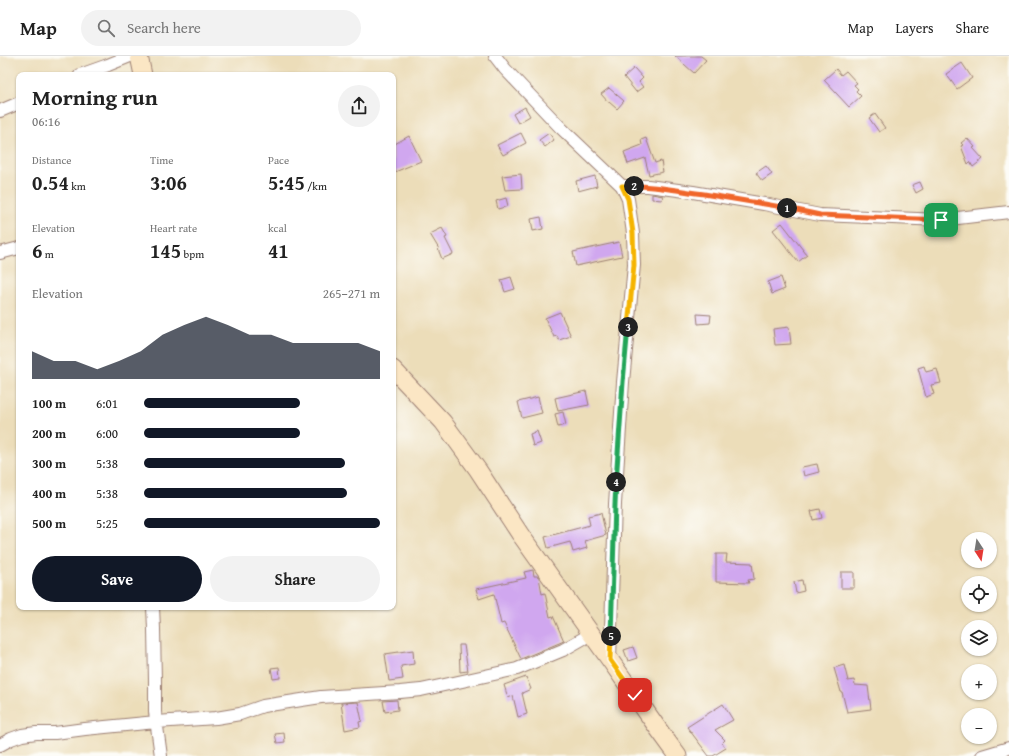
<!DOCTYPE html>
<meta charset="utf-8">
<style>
:root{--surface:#fff;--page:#f2f2f2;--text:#222;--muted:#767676;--line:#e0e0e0;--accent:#111827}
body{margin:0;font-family:"Gentium Book Plus",serif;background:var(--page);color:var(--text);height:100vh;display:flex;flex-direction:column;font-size:15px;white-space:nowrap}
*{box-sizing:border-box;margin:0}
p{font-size:13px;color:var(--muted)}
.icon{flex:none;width:22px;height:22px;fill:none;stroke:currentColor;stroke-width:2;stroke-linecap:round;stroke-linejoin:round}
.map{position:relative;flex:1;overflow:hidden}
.sheet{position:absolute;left:16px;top:16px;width:380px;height:538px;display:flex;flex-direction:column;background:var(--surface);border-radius:8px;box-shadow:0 1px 3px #0004}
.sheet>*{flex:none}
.needle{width:26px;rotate:168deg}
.buttons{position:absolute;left:961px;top:476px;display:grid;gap:8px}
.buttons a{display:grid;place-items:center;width:36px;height:36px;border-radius:50%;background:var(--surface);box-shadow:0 1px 3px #0004;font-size:20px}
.pin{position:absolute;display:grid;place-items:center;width:34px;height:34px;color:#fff;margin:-17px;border-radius:8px;box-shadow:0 2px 6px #0006}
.km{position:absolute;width:20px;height:20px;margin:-10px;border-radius:50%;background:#222;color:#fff;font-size:11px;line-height:20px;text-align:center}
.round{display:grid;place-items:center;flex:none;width:42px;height:42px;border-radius:21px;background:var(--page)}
.overview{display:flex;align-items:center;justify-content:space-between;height:68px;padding:0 16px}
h1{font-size:22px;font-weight:600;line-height:30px}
.metrics{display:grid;grid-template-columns:repeat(3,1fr);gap:6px;height:68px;padding:4px 16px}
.metrics div{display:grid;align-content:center}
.metrics b{font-size:20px;font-weight:600}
.metrics small{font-size:11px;font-weight:400}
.metrics p{font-size:11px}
.chart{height:112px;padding:8px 16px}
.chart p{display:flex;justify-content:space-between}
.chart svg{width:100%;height:72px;margin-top:4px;fill:var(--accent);opacity:.7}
.button{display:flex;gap:8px;margin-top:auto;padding:8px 16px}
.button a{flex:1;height:46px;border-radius:24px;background:var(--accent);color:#fff;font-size:16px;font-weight:600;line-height:46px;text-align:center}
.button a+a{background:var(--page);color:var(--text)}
ul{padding:0 16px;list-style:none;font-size:13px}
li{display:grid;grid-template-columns:64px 48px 1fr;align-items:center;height:30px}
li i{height:10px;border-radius:5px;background:var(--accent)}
header{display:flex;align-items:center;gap:24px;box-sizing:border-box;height:56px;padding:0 20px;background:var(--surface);border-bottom:1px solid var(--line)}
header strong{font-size:19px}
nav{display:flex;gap:22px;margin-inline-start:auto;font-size:14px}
.search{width:280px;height:36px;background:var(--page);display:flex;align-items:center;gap:10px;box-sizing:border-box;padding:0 14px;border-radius:22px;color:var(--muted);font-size:15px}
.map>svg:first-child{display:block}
</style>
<header>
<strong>Map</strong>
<div class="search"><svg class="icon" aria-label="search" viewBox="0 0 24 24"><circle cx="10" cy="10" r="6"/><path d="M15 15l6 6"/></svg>Search here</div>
<nav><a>Map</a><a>Layers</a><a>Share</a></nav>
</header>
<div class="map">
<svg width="1009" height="700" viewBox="0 0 1009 700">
<rect width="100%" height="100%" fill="#fdfcf7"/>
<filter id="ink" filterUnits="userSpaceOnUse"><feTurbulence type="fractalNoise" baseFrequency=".025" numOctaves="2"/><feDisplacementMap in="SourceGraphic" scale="8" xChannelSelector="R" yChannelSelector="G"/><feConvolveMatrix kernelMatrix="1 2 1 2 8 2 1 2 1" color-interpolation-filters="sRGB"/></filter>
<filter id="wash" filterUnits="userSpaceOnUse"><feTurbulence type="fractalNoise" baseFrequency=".012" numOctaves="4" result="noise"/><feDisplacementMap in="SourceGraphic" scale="16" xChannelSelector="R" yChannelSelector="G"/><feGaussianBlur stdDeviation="0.9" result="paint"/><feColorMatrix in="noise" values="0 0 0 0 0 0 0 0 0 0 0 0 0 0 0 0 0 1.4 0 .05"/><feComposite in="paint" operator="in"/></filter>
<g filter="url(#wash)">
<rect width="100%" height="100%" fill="#ecddb9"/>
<g id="blocks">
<!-- building -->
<path fill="#d0a7ef" d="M675,0h26l5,4 -12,13z
M962,7l10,15 -15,11 -11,-15z
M634,12l9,10 -4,4 4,5 -7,5 -12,-15z
M836,13l5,6 5,-4 11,12 -3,2 4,4 -2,2 5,5 -12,11 -25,-27z
M609,32l15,13 -7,8 -8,-7h-1l-7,-8z
M525,51l5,9 -12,7 -5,-9z
M875,58l10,14 -6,4 -10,-14z
M521,77l5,10 -23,12 -6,-10z
M549,77l5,7 -9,7 -6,-7z
M409,80l12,25 -26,11 -2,-4v-23z
M646,82l9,25 6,-2 2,11 -14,3 -4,-17 -17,6 -4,-12 18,-7 -1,-5z
M967,82l8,9 -2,1 10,11 -10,8 -3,-5 -2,2 -7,-18 2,-1 -2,-2z
M766,110l6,8 -10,7 -6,-8z
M521,118l1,15 -17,1 -3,-14z
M595,120l2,10 -19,5 -2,-10z
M920,126l3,7 -7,4 -4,-8z
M652,138l11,2 -1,4 -10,-1z
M506,142l2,8 -10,3 -2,-8z
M541,161l2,12 -10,2 -2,-12z
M782,167l25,32 -9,7 -25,-32z
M442,172l5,9 -2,1 8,16 -11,5 -4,-10h1l-9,-15z
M619,186l3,14 -46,10 -3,-14z
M511,221l4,12 -10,3 -4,-12z
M781,221l4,12 -13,5 -4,-12z
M560,256l11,24 -12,4 -2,-4 -3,1 -9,-19z
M697,258l14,1 -1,8 -12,1z
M789,271l2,17 -16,1 -2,-16z
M924,310l2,6 11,-3 4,14 -10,2 3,9 -8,3 -8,-29z
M586,335l3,14 -31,6 -3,-13z
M538,341l4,16 -20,5 -4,-16z
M563,356l3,13 -8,2 -3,-13z
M537,375l4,12 -8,3 -3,-12z
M817,408l2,8 -15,4 -2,-9z
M820,453l2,9 -9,2 -2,-9z
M601,457l5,22 -21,6 2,7 -14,4 -3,-10 -22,6 -3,-11 45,-12 -2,-9z
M716,498h11l-1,8 26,1 2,16 -6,1 1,3 -33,-1z
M533,514l1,6h3l2,1 3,17 3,-1 5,24 3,-1 11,25 -43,18 -17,-36 -3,1 -7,-30 -15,5 -3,-10 50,-11 -2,-6z
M841,516h13v16h-13z
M802,524l2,11 -8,2 -2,-11z
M459,589h5l4,26 -8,1z
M633,591l4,11 -9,3 -4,-11z
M413,594l1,14 -13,2 2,13 -14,2 -4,-27z
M844,609l4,16 6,-1 1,5 13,1 3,23 -24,3 -5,-20h-1l-7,-24z
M279,611l1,11 -7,1 -2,-11z
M526,621l5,12 -9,4 5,21 -9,3 -5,-21 -5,2 -4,-13z
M397,644l1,10 -13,2 -2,-11z
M358,646l4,19 -3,1 1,5 -15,3 -4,-27z
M723,648l10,16 -18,10 10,10 -3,3 4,5 -13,8h-4l-22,-29z
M284,677l1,9 -8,1 -2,-9z"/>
</g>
</g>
<g filter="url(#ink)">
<use href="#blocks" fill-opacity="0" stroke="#9b7e72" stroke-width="1"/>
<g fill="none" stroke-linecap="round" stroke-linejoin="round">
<!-- street casing -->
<g stroke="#9b7e72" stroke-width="14">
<path id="street" d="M495,0l10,13 56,59 61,58 6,13 5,34 1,32 -11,117 -8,122 -5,156
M80,19l28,-10 22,-9
M0,55l19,-8
M622,130h26l45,6 71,12 56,11 121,5 68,-8
M0,197l19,-5
M153,551l1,22 1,52v31l6,44
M0,689l11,-6 11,-4 14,-2h19l30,-4 71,-7 60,-4 24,-4 23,-8 58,-9 79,-5 21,-2 37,-8 59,-13 46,-19 28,-16
M982,700l27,-8"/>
</g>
<!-- secondary casing -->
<g stroke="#9b7e72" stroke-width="19">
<path id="secondary" d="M139,0l4,19
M393,313l50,53 35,48 42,64 90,126 49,70 19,26"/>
</g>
<!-- street -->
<use href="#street" stroke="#fff" stroke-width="12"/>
<!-- secondary -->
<use href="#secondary" stroke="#fbe6c4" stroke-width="17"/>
</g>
</g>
<g fill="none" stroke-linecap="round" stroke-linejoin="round" filter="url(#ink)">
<!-- split-1 casing -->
<g stroke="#fff" stroke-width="8">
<path id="split-1" d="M787,152l33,7 121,5"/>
</g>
<!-- split-2 casing -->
<g stroke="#fff" stroke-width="8">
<path id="split-2" d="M634,130c24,0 47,5 70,8 28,5 56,9 83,14"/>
</g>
<!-- split-3 casing -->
<g stroke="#fff" stroke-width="8">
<path id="split-3" d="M628,271l6,-62 -1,-32 -5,-34 -6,-13h12"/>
</g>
<!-- split-4 casing -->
<g stroke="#fff" stroke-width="8">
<path id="split-4" d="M616,426l7,-100 5,-55"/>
</g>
<!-- split-5 casing -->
<g stroke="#fff" stroke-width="8">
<path id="split-5" d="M611,580l4,-132 1,-22"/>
</g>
<!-- split-6 casing -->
<g stroke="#fff" stroke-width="8">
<path id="split-6" d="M611,580l-1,24 25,35"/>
</g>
<!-- split-1 -->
<use href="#split-1" stroke="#f0652b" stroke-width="5"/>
<!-- split-2 -->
<use href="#split-2" stroke="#f0652b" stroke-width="5"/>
<!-- split-3 -->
<use href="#split-3" stroke="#f5b400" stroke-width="5"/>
<!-- split-4 -->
<use href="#split-4" stroke="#22a559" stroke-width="5"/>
<!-- split-5 -->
<use href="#split-5" stroke="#22a559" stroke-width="5"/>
<!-- split-6 -->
<use href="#split-6" stroke="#f5b400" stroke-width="5"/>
</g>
</svg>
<div class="buttons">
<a><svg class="needle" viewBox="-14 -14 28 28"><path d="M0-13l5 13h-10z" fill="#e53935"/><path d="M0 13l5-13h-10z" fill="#767676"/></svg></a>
<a><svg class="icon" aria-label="locate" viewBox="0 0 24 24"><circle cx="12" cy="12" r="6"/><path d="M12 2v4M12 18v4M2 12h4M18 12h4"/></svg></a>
<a><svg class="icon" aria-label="layers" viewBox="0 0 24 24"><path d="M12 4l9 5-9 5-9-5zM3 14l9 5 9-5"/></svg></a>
<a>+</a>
<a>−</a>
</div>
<div class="pin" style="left:941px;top:164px;background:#1e9e55"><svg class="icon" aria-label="arrive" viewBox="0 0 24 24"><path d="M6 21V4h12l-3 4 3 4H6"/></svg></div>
<div class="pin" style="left:635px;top:639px;background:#d93025"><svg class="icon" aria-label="check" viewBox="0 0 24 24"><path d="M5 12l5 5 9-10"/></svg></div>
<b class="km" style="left:787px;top:152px">1</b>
<b class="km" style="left:634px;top:130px">2</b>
<b class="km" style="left:628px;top:271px">3</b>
<b class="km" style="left:616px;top:426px">4</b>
<b class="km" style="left:611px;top:580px">5</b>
<section class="sheet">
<div class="overview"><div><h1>Morning run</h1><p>06:16</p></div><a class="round"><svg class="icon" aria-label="share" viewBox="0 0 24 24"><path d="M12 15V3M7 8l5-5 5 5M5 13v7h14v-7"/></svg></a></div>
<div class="metrics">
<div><p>Distance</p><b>0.54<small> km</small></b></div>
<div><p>Time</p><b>3:06</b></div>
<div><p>Pace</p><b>5:45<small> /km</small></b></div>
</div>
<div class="metrics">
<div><p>Elevation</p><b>6<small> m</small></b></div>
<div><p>Heart rate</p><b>145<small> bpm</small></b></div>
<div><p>kcal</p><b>41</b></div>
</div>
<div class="chart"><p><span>Elevation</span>265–271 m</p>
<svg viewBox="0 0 160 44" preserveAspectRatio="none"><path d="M0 44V27L10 33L20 33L30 38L40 33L50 27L60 17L70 11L80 6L90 11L100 17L110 17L120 22L130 22L140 22L150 22L160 27V44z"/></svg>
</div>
<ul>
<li><b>100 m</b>6:01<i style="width:66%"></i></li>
<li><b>200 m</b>6:00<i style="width:66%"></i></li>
<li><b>300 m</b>5:38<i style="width:85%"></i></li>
<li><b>400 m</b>5:38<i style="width:86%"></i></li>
<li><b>500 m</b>5:25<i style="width:100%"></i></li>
</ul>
<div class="button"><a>Save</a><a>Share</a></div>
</section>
</div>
